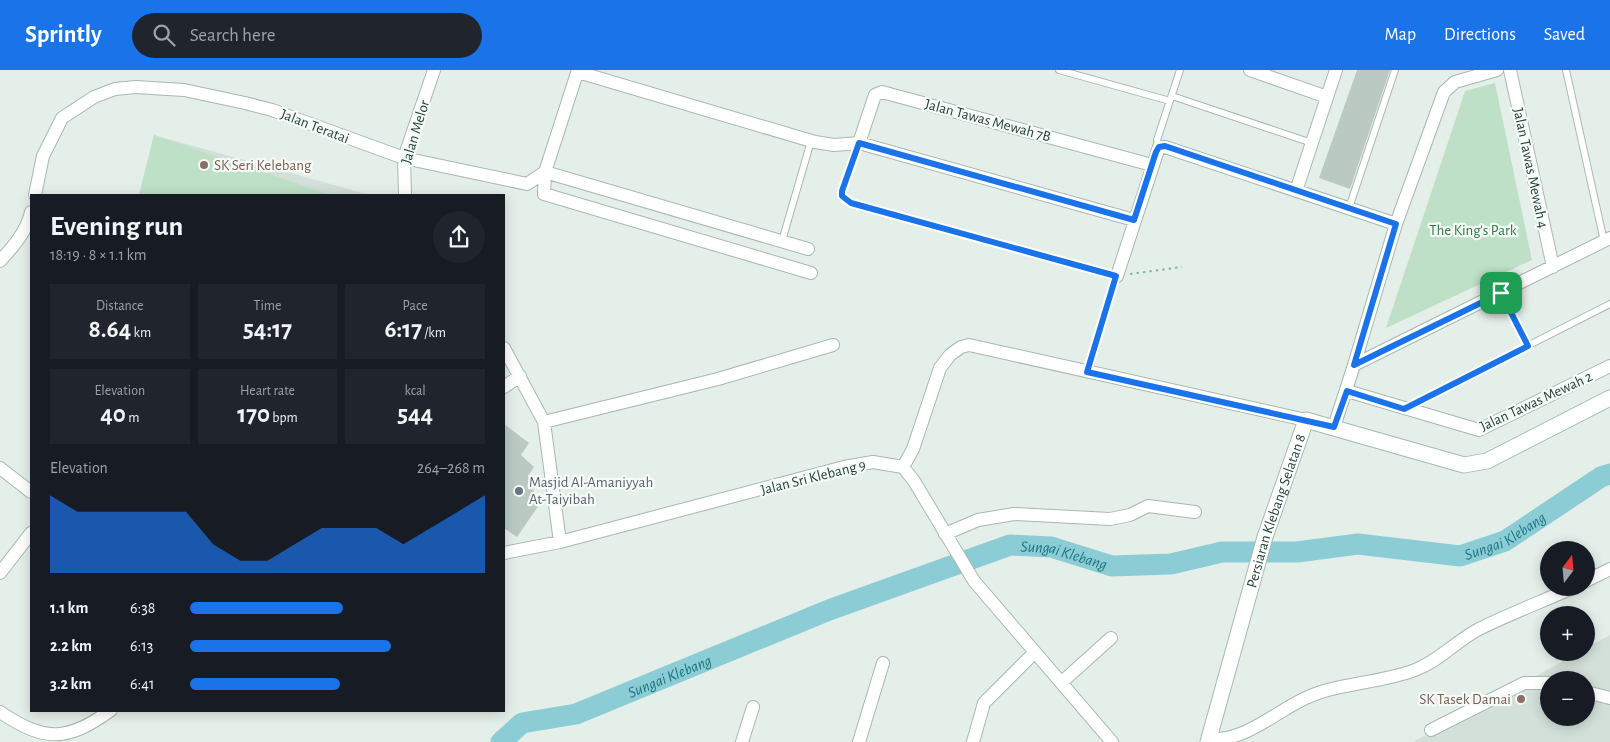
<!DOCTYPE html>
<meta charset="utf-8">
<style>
:root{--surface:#171b24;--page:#20242c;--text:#f1f3f6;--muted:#9ea1a6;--accent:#1a73e8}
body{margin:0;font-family:"Alegreya Sans",sans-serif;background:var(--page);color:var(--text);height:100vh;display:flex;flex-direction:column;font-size:19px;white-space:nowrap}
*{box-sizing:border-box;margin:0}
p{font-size:16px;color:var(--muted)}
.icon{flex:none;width:28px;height:28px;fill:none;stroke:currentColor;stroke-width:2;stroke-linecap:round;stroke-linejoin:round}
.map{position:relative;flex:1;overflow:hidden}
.panel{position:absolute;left:30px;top:124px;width:475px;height:518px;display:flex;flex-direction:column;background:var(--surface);border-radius:0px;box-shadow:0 2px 12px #0003}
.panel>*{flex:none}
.needle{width:32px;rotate:16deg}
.buttons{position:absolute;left:1540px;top:471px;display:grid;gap:10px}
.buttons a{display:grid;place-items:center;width:55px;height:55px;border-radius:50%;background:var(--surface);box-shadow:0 2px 12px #0003;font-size:25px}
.pin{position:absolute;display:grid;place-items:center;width:42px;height:42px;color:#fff;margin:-21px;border-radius:10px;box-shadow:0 2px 8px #0006}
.round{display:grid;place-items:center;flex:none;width:52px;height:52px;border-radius:26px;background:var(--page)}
.summary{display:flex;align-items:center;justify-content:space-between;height:85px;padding:0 20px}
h1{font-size:28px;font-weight:700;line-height:38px}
.figures{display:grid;grid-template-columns:repeat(3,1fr);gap:8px;height:85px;padding:5px 20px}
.figures div{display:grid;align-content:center;border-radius:0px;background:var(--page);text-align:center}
.figures b{font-size:25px;font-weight:700}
.figures small{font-size:14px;font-weight:400}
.figures p{font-size:14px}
.chart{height:140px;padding:10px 20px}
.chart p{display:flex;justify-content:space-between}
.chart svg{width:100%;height:90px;margin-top:5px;fill:var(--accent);opacity:.7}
ul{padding:0 20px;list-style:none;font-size:16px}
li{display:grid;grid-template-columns:80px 60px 1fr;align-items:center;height:38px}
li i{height:12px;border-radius:6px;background:var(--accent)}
header{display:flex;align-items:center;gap:30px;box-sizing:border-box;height:70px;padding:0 25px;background:var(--accent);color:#fff}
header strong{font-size:24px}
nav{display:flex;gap:28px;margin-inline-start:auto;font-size:18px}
.search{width:350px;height:45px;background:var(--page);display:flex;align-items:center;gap:12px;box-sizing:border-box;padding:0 18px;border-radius:28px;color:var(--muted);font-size:19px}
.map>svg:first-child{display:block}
</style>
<header>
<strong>Sprintly</strong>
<div class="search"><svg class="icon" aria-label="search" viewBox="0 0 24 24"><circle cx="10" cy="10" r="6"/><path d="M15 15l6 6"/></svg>Search here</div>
<nav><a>Map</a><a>Directions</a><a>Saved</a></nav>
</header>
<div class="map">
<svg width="1610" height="672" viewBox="0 0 1610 672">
<rect width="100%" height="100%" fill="#e5efea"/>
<!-- built -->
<path fill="#d3dfd9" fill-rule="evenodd" d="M154,65l216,60h-231z
M1610,565v107h-197l165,-89 8,-1v-4zM1549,610h37v38h-37z"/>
<!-- green -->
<path fill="#bee0c6" d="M1495,13l37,177 -146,68 79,-237z
M154,65l176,60h-191z"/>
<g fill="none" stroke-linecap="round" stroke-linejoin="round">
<!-- river -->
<path stroke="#8ccdd5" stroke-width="21" id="s1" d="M501,672l21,-19 54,-9 253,-104 181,-65 41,2 61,19 59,-2 51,-12h75l61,-8 102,12 45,-15 96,-64 9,-3"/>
</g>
<!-- building -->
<path fill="#bacac3" d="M1357,0h33l-40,119 -31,-11z
M504,354l25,19 -8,12 13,12 -6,9 11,29 -22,32 -13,-9z"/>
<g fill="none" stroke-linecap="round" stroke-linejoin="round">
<!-- lane casing -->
<g stroke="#a7b8b1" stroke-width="8">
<path id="lane" d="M1059,0l111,31
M1566,0l38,171
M1172,26l140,47
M859,73l-17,48v5l9,7 266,73
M1159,77l-2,-7 23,-70
M1349,138l46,-138
M782,171l29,-100
M1501,223l27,53
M1407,337l203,-103"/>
</g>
<!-- street casing -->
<g stroke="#a7b8b1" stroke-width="14">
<path id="street" d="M578,0l-33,102 -1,22 267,79
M1250,0l77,27
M1510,0l43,197
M578,2l237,70 19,3 25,-2 275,77
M859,73l16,-48 7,-3 270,73
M545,102l263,77
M1296,121l40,-121
M35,125l8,-39 19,-38 32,-21 21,-8 21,-2 48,3 61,13 27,7 132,48 123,26 18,-12
M405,125l-1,-37 30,-88
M0,191c13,-14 27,-30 31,-49
M1117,206l42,-129h6l231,77
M504,278l40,74 16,120
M1354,295l256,-127
M504,317l16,-11
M1347,321l132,39 131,-64
M544,352l174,-43 115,-34
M1334,357l20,-62 42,-141 48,-132 11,-10 42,-12
M903,397l10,-18 27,-81 10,-13 11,-8 8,-2 337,75
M0,398l31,24
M945,464l33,-14 36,-6 96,5 20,-4 18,-9 47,6
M504,483l56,-11 284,-75 29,-5 30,5 11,14 60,100 138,161
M0,503l31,-40
M1586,511l24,-12
M1062,612l49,-44
M1586,622l24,6
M0,642c45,30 67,30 111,-2
M1431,660l93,-47h25
M1209,669c37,3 68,-29 99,-42 31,-14 73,-14 107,-27 24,-9 41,-29 64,-41 30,-15 62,-27 93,-41
M742,672l11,-35
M859,672l24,-79
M973,672l11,-39 51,-51"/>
</g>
<!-- secondary casing -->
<g stroke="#a3bbb2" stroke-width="17">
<g id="secondary">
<path id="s2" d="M1208,672l57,-205 41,-117 158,45 23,-4 123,-63"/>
</g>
</g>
<!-- path -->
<path stroke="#85b4a3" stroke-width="2" stroke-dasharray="2.5 4" stroke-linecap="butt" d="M1130,204l52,-7
M1091,289l22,-72"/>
<!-- lane -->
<use href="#lane" stroke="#fff" stroke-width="6"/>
<!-- street -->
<use href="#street" stroke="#fff" stroke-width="12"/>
<!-- secondary -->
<use href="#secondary" stroke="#fff" stroke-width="15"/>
</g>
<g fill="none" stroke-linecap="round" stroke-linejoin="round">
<!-- route casing -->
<g stroke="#fff" stroke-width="10">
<path id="route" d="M859,73l275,77 22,-68 3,-5 6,-1 231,78 -42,141 147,-72 27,53 -124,63 -57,-18 -13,36 -247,-55 29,-96 -265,-73 -9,-7v-5z"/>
</g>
<!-- route -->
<use href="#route" stroke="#1a73e8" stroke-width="6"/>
</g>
<!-- markers -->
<g fill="#8d6e63" stroke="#f6fbf8" stroke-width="2">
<circle cx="204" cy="95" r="5"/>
<circle cx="1521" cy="629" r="5"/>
</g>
<circle fill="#6b7280" stroke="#f6fbf8" stroke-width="2" cx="519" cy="421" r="5"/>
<g text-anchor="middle" stroke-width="4.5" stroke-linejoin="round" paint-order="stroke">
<!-- street labels -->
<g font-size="15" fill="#234238" stroke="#f6fbf8">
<text transform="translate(988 50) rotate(15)" y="5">Jalan Tawas Mewah 7B</text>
<text transform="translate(315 56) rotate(21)" y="5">Jalan Teratai</text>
<text transform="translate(415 62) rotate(-73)" y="5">Jalan Melor</text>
<text transform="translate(1531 98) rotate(78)" y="5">Jalan Tawas Mewah 4</text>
<text transform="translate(1536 331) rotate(-25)" y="5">Jalan Tawas Mewah 2</text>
<text transform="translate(813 407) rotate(-14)" y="5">Jalan Sri Klebang 9</text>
<text dy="5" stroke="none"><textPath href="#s2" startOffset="241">Persiaran Klebang Selatan 8</textPath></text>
</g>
<!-- education labels -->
<g font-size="15" fill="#785e54" stroke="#f6fbf8" text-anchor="start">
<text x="214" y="100">SK Seri Kelebang</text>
<text x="1511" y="634" text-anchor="end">SK Tasek Damai</text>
</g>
<!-- park labels -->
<g font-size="15" fill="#2b7b46" stroke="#f6fbf8">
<text x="1473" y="165">The King's Park</text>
</g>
<!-- worship labels -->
<g font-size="15" fill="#5b616d" stroke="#f6fbf8" text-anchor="start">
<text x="529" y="417">Masjid Al-Amaniyyah<tspan x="529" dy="17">At-Taiyibah</tspan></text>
</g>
<!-- water labels -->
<g font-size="16" font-style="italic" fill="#1a7581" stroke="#f6fbf8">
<text dy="6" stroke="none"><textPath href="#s1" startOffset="1054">Sungai Klebang</textPath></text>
<text dy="6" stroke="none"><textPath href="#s1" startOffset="604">Sungai Klebang</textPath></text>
<text dy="6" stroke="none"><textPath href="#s1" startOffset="184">Sungai Klebang</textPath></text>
</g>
</g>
</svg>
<div class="buttons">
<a><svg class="needle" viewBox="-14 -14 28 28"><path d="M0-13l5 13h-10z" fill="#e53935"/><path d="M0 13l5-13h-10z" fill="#9ea1a6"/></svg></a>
<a>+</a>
<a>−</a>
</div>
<div class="pin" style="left:1501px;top:223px;background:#1e9e55"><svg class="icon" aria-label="arrive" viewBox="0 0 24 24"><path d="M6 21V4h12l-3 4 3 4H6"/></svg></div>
<section class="panel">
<div class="summary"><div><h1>Evening run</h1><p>18:19 · 8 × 1.1 km</p></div><a class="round"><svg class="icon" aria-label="share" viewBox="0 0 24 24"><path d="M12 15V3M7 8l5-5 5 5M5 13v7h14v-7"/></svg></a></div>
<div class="figures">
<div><p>Distance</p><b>8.64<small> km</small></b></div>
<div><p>Time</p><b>54:17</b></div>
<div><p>Pace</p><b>6:17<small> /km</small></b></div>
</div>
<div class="figures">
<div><p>Elevation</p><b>40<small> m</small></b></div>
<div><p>Heart rate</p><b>170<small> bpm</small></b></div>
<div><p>kcal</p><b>544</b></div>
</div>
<div class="chart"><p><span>Elevation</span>264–268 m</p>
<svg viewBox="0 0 160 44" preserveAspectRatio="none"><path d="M0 44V6L10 14L20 14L30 14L40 14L50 14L60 30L70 38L80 38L90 30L100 22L110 22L120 22L130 30L140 22L150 14L160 6V44z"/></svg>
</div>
<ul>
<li><b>1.1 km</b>6:38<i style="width:52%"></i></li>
<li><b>2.2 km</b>6:13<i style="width:68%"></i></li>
<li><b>3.2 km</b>6:41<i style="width:51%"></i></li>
</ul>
</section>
</div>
